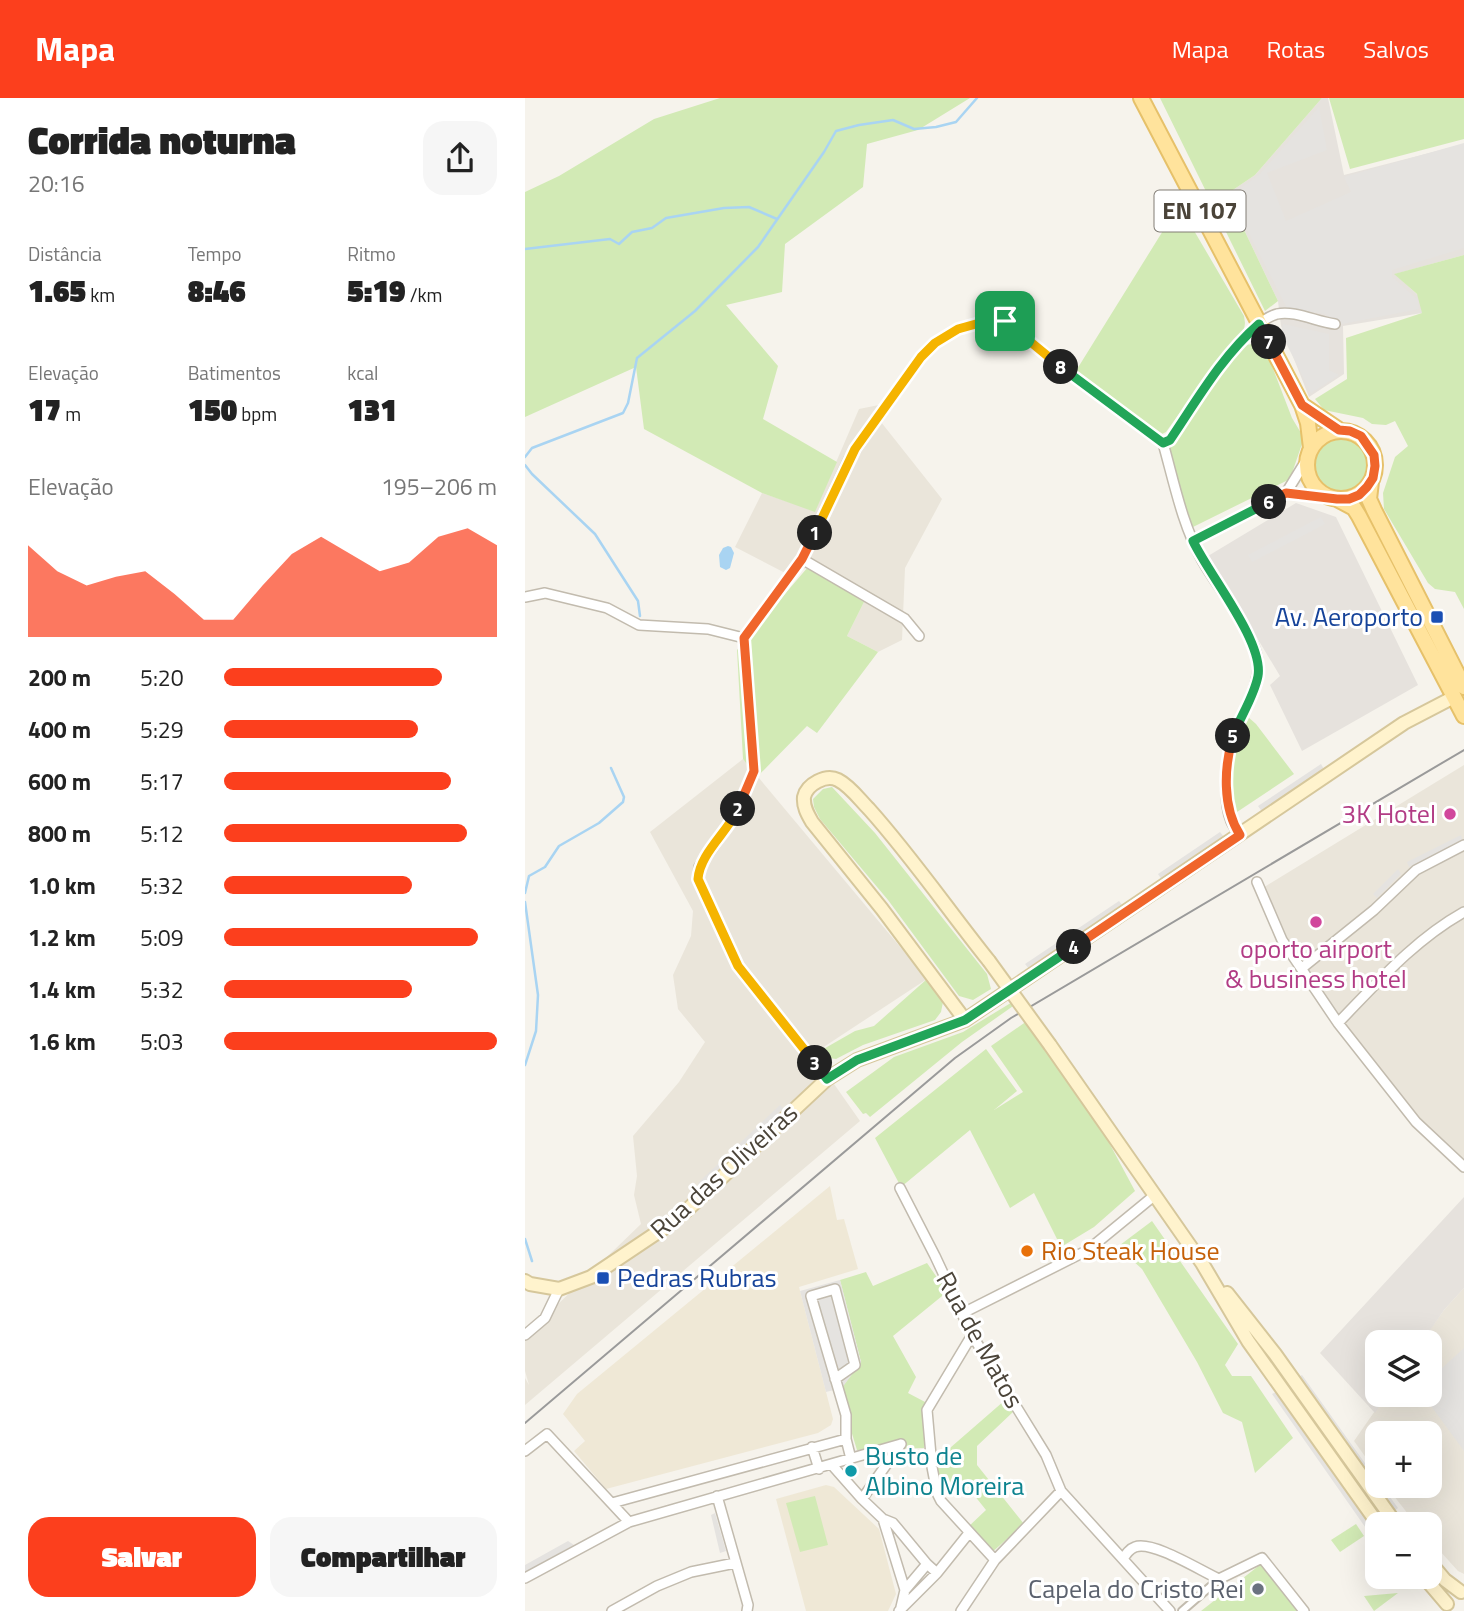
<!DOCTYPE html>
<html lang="pt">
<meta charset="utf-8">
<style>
:root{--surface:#fff;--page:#f6f6f6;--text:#222;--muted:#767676;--accent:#fc3f1d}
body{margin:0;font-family:"Titillium Web",sans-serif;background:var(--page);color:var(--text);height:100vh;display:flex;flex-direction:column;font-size:26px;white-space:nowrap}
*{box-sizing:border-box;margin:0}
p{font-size:23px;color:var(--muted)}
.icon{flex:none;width:38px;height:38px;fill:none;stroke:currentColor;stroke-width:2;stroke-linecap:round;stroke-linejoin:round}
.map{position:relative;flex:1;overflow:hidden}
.side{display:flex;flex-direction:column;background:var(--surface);width:525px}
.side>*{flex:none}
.fabs{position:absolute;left:840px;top:1232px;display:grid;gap:14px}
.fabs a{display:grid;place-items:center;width:77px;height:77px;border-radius:14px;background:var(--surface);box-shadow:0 7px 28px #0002;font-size:35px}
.pin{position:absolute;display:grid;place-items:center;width:60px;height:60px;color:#fff;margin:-30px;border-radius:14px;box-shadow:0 4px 10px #0006}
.km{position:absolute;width:35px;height:35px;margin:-18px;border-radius:50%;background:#222;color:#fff;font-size:19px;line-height:35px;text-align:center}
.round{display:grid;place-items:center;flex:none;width:74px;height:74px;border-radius:21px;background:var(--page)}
.summary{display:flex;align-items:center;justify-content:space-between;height:119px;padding:0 28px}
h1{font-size:38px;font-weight:800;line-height:52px}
.metrics{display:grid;grid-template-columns:repeat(3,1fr);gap:10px;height:119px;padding:7px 28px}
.metrics div{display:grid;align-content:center}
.metrics b{font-size:30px;font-weight:800}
.metrics small{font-size:19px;font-weight:400}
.metrics p{font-size:19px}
.chart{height:196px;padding:14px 28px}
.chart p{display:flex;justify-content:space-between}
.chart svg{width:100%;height:126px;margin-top:7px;fill:var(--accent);opacity:.7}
.action{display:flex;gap:14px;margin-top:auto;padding:14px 28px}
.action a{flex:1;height:80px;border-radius:21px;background:var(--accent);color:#fff;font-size:28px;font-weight:800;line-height:80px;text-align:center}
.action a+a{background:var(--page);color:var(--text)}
ul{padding:0 28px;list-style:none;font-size:23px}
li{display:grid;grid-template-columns:112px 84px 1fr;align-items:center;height:52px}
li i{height:18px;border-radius:9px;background:var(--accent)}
header{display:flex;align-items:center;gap:42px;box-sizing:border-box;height:98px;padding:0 35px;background:var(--accent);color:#fff}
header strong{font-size:33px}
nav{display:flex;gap:38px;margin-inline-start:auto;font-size:24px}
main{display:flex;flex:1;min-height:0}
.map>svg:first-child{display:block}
</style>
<header>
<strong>Mapa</strong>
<nav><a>Mapa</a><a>Rotas</a><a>Salvos</a></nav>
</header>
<main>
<section class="side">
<div class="summary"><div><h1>Corrida noturna</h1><p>20:16</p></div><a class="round"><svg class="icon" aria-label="share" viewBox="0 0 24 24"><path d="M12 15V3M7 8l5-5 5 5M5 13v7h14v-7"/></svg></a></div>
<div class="metrics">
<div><p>Distância</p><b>1.65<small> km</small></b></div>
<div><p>Tempo</p><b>8:46</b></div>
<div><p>Ritmo</p><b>5:19<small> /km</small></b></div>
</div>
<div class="metrics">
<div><p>Elevação</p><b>17<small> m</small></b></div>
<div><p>Batimentos</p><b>150<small> bpm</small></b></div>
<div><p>kcal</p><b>131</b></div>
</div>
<div class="chart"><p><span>Elevação</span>195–206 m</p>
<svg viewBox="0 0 160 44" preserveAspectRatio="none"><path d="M0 44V12L10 21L20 26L30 23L40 21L50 29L60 38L70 38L80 26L90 15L100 9L110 15L120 21L130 18L140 9L150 6L160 12V44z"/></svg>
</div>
<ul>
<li><b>200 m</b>5:20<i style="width:80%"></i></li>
<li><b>400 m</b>5:29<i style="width:71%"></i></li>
<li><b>600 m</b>5:17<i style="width:83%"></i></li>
<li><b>800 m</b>5:12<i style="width:89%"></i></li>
<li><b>1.0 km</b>5:32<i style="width:69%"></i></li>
<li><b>1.2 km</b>5:09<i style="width:93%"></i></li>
<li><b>1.4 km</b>5:32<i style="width:69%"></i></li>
<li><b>1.6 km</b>5:03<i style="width:100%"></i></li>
</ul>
<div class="action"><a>Salvar</a><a>Compartilhar</a></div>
</section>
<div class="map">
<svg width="939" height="1513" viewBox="0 0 939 1513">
<rect width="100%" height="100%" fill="#f6f3ec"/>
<!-- residential -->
<path fill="#eae5da" d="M359,306l-3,18 61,77 -37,69 -3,72 -24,12 -31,-16 17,-34 -56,-35 -19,8 -54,-28 27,-54 53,18 44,-102z
M218,661l184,220 -114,75 47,67 -335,284v-27l4,7 -4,-14v-35l116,-112 -7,-29 3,-19 -4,-40 46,-54 26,-40 -27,-33 -5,-34 18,-39 2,-25 -43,-79z
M939,667v401l-41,-37 -126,-165 -36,-75z
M939,1190v286l-6,-3 -28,-31v-16h-14l-30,-38h44v-53h-53v40l-23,-32 32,-46h44v-53h-9l23,-32z"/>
<!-- industrial -->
<path fill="#e6e2dd" d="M797,0h6l16,77 120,-31v111l-69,19 26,24 1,15 -79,13 1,48 -35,23 -28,-71 -3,-25 -51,-107 28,-19z
M771,405l40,14 82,168 -116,66 -32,-66 10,-9 -72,-120z
M939,1099v91l-20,22 -22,32h-45v53h10l-12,18 -55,-60z"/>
<!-- education -->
<path fill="#efe8d6" d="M305,1088l7,34 7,-1 14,50 -59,18 34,132 -2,6 -13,8 -212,56 -32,-38 11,-10 -22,-27 14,-20z
M301,1387l8,2 45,42 17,65 -8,17h-82l-30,-112z"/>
<!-- green -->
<path fill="#d2eab5" d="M195,0h250l-52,32 -51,14 -4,43 -78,57 -3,48 -56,13 52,61 -15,53 74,43 -22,50 -53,-19 -118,-64 -8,-62 -111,50v-225l34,-16 95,-57z
M635,0h162l-67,77 -28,19 51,107 -13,10z
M804,0h135v41l-114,30z
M654,107l65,111 1,7 -1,7 -34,41 -44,61 -4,2 -88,-60z
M939,157v354l-9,-17 -20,-3 -7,-6 -44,-74 -1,-16 12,-36 13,-11 -13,-25 -9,4 -14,-1 -9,-6 -39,-8 -9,-11 32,-20 -1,-41 76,-25 -5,-19 -23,-20z
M738,245l29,75 12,20 -14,41 -97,48 -28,-79 79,-103z
M789 366a27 27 0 1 1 54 0a27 27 0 1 1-54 0Z
M283,469l56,35 -17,34 31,16 -61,81 -10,-7 -50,51 -14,-18 -6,-109z
M722,618l9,8 38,50 -60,40 -2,-30 1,-39z
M307,689l43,46 112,141 4,15 -18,11 -14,-4 -71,-96 -68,-81 -6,-12 -1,-8 10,-10z
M402,881l16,23 -2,10 -6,8 -72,25 -27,14 -7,-1 -9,-7 35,-20 19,-5z
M489,903l2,3 -54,38 -92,75 -4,-4 -3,1 -17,-22 48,-35 69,-25z
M502,923l72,103 36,67 -41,36 -33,20 -27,-54 -24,15 -40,-78 -69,57 -26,-49 111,-89 31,42 -23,19 29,-18 -32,-46z
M627,1123l86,123 -13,21 7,11h19l42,62 -38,35 -13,-51 -19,-9 -26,-51 -55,-93 -10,-9 -17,-4 5,-11z
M402,1165l20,29 -54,44 23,41 -8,16 19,10 -3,45 -67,2 -18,-59 22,-29 -21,-82 26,-8 7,14z
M479,1303l9,11 -36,34v19l47,59 -34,30 -23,-26 19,-18 -24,-30 -20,14 -7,-33z
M290,1398l13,49 -28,7 -14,-49z
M831,1426l8,12 -24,16 -9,-12z
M736,1466l36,47h-96z
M873,1495l-24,18 -10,-15z"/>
<!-- parking -->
<path fill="#e5e3e0" d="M794,9l8,43 -60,23 19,48 65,-29 -7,-15 120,-34v105l-72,22v7l26,23 1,9 -77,15 -17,-10 -38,-6 -57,-112 30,-22z
M758,226l46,10v36l10,5 -28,18 -30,-60z
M796,419l4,7 -73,38 -4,-7z
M796,666l4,7 -62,42 -5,-7z
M695,734l5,6 -63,42 -4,-6z
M936,737l2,6 -54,26 -2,-5z
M873,771l3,5 -24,24 -4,-4z
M594,803l5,6 -94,63 -5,-6z
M255,1007l5,5 -83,77 -4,-4z
M315,1182l21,82 -19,26 -16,4 -26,-101z
M939,1250v103l-41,-56h7v-16z
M777,1277l75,105v6h5l16,22 -6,5 -95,-135z
M753,1293l99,142v11l-105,-150z
M190,1415l11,38 -6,2 -9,-38z
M43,1443l6,4 -49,27v-7z"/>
<!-- water -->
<path fill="#a9d4f2" d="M203,448l3,1 3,6 -4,15 -4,2 -6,-3 -1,-12 4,-7z"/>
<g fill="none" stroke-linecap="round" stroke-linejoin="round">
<!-- stream -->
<path stroke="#a9d4f2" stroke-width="2.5" d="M0,151l85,-10 9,5 13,-12 20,-4 14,-10 58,-10 25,-1 28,12
M0,359l7,-9 91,-35 5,-10 9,-45 58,-47 63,-64 66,-95 12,-21 23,-6 34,-5 21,9 22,-2 20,-5 21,-24
M0,367l7,9 63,60 43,67 2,15
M0,795l4,-17 16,-9 14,-21 40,-23 24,-21 1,-5 -13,-29
M0,804l13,93 -2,36 -11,34
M0,1141l7,22"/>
<!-- pedestrian casing -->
<g stroke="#c2bbae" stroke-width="10">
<path id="pedestrian" d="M657,1513l37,-32"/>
</g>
<!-- minor casing -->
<g stroke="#c2bbae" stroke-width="12">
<path id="minor" d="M638,345c11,39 19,81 39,117 14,25 54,75 56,102 1,25 -14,47 -23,70 -9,23 -13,66 -4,89 2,5 6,10 9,14
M638,345l7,-3c21,-31 71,-116 107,-126 18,-4 40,8 58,10
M761,395l40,3
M668,443l93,-48 21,-34
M277,461l103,60 14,17
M0,499l20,-4 62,15 32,17 69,4 36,9
M219,540l58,-79 47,-100 72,-102 14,-14 23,-14 36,-10 11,2 81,65 77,57
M219,540l10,133 -21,48 -34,48 -1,12 40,87 89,113
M732,784l25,58 56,83 78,99 48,45
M777,870l72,-58 42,-40 48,-25
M813,925c39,-40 76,-83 126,-111
M375,1090l35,68 37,79 74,120 15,36 109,120
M438,1215l125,-63 67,-55
M0,1237l20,-17 14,-29
M447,1237l-45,75 5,57 5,26 4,8 54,59
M310,1281l20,-14 -20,-76 -24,7 35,119v24l5,20
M287,1349l7,22
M0,1353l22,-17 82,88
M307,1367l30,34 21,20 10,4 34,41 10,9
M192,1398l31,109 -1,6
M337,1401l39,-55
M87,1405l234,-64
M358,1421l22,71 -4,17
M598,1461c3,-5 6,-10 12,-12 17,-7 66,24 84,32l43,-21 42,53
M0,1480l104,-56 272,-78
M380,1492l22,-26
M87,1513l45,-25 34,-14 44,-9
M374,1513l38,-38 32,-40
M436,1513l34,-51 66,-69"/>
</g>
<!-- secondary casing -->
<g stroke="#d6c79b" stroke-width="16">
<path id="secondary" d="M440,922l-83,-111 -70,-87c-4,-7 -9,-15 -8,-25 3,-13 22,-23 34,-17 12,6 22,20 31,29 43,48 80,102 120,152
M525,947l152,218 46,78 130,183
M0,1183l5,3 29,5 32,-12 73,-49 22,-17 141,-132 30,-19 108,-40 439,-297 50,-26
M702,1195l48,61 121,170
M905,1464l15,18 16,12
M899,1479l23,27"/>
</g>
<!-- primary casing -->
<g stroke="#e6c16a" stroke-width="18">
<path id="primary" d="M616,0l161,307 6,18 3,25
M777,307l37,25
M782 367a34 34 0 1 1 68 0a34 34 0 1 1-68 0Z
M846,384l-2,17 5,11 90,177
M812,401l17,9 5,8 105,200"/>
</g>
<!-- pedestrian -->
<use href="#pedestrian" stroke="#fff" stroke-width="6"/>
<!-- minor -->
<use href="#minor" stroke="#fff" stroke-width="9"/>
<!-- secondary -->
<use href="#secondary" stroke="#fff3cd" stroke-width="12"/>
<!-- primary -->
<use href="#primary" stroke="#ffe39c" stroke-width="14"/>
<!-- tram -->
<path stroke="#9a9a9a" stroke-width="2" d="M0,1325l430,-365 56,-40 453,-268"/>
<!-- secondary-bridge casing -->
<g stroke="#d6c79b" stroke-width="16" stroke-linecap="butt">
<path id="secondary-bridge" d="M464,863l61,84"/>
</g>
<!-- secondary-bridge -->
<use href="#secondary-bridge" stroke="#fff3cd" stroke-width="12"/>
</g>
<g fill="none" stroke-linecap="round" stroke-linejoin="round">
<!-- split-1 casing -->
<g stroke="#fff" stroke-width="14">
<path id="split-1" d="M290,435l40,-84 66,-92 14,-14 23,-14 36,-10 11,2"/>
</g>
<!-- split-2 casing -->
<g stroke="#fff" stroke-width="14">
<path id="split-2" d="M213,711l16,-38 -10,-133 58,-79 13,-26"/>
</g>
<!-- split-3 casing -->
<g stroke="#fff" stroke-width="14">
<path id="split-3" d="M213,711c-11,24 -38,44 -40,70l40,87 77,97"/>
</g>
<!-- split-4 casing -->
<g stroke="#fff" stroke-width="14">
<path id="split-4" d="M290,965l12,16 30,-19 108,-40 109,-73"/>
</g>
<!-- split-5 casing -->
<g stroke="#fff" stroke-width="14">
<path id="split-5" d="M549,849l166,-112c-18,-28 -16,-68 -7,-99"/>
</g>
<!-- split-6 casing -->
<g stroke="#fff" stroke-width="14">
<path id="split-6" d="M708,638c7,-19 21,-39 25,-60 6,-34 -49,-101 -65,-135l76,-39"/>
</g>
<!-- split-7 casing -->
<g stroke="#fff" stroke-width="14">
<path id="split-7" d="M744,404l17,-9 51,6h12l10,-4 8,-8 6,-9 2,-12 -1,-11 -13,-19 -11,-5 -11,-1 -37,-25 -33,-63"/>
</g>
<!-- split-8 casing -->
<g stroke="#fff" stroke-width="14">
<path id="split-8" d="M536,269l102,76 7,-3c27,-40 52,-84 89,-116l10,18"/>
</g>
<!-- split-9 casing -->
<g stroke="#fff" stroke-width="14">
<path id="split-9" d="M480,223l56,46"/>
</g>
<!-- split-1 -->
<use href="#split-1" stroke="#f5b400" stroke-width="9"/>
<!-- split-2 -->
<use href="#split-2" stroke="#f0652b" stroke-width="9"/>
<!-- split-3 -->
<use href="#split-3" stroke="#f5b400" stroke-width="9"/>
<!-- split-4 -->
<use href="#split-4" stroke="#22a559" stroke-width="9"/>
<!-- split-5 -->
<use href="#split-5" stroke="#f0652b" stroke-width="9"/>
<!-- split-6 -->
<use href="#split-6" stroke="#22a559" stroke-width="9"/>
<!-- split-7 -->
<use href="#split-7" stroke="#f0652b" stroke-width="9"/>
<!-- split-8 -->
<use href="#split-8" stroke="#22a559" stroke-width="9"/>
<!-- split-9 -->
<use href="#split-9" stroke="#f5b400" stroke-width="9"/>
</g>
<!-- markers -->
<g fill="#1a4fb4" stroke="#fff" stroke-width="2.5">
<rect x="905" y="512" width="14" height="14" rx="3.5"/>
<rect x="71" y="1173" width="14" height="14" rx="3.5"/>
</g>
<g fill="#d1479c" stroke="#fff" stroke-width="2.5">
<circle cx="925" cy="716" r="7"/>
<circle cx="791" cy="824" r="7"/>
</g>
<circle fill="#e8710a" stroke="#fff" stroke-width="2.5" cx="502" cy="1153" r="7"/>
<circle fill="#0f9aa8" stroke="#fff" stroke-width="2.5" cx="326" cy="1373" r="7"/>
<circle fill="#6b7280" stroke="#fff" stroke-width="2.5" cx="733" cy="1491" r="7"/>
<g text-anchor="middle" stroke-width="6" stroke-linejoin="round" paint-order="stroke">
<!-- shield labels -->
<rect fill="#fff" stroke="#817c74" stroke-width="2" x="629.5" y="92.5" width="91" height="41" rx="5"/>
<g font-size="24" font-weight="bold" fill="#4b4439">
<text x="675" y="121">EN 107</text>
</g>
<!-- transit labels -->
<g font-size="26" fill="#164399" stroke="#fff" text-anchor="end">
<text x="898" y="528">Av. Aeroporto</text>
<text x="92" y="1189" text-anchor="start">Pedras Rubras</text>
</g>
<!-- hotel labels -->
<g font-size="26" fill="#b23c85" stroke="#fff" text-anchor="end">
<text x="911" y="725">3K Hotel</text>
<text x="791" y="860" text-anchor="middle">oporto airport<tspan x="791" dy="30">&amp; business hotel</tspan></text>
</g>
<!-- street labels -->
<g font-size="26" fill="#4b4439" stroke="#fff">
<text transform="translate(199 1073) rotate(-42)" y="9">Rua das Oliveiras</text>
<text transform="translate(455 1242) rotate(61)" y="9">Rua de Matos</text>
</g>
<!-- food labels -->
<g font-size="26" fill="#c56008" stroke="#fff" text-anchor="start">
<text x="516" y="1162">Rio Steak House</text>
</g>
<!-- culture labels -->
<g font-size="26" fill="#0d838f" stroke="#fff" text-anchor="start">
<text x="340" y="1367">Busto de<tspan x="340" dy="30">Albino Moreira</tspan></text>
</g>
<!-- worship labels -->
<g font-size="26" fill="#5b616d" stroke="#fff" text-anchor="end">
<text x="719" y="1500">Capela do Cristo Rei</text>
</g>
</g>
</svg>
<div class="fabs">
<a><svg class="icon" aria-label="layers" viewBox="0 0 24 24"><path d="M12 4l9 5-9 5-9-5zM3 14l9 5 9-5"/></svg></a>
<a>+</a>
<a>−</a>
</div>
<div class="pin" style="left:480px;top:223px;background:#1e9e55"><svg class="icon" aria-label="arrive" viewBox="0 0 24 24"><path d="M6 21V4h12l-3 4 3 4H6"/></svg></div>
<b class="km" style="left:290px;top:435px">1</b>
<b class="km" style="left:213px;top:711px">2</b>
<b class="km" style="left:290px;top:965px">3</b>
<b class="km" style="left:549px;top:849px">4</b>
<b class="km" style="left:708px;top:638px">5</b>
<b class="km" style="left:744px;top:404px">6</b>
<b class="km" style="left:744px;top:244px">7</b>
<b class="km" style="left:536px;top:269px">8</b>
</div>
</main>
